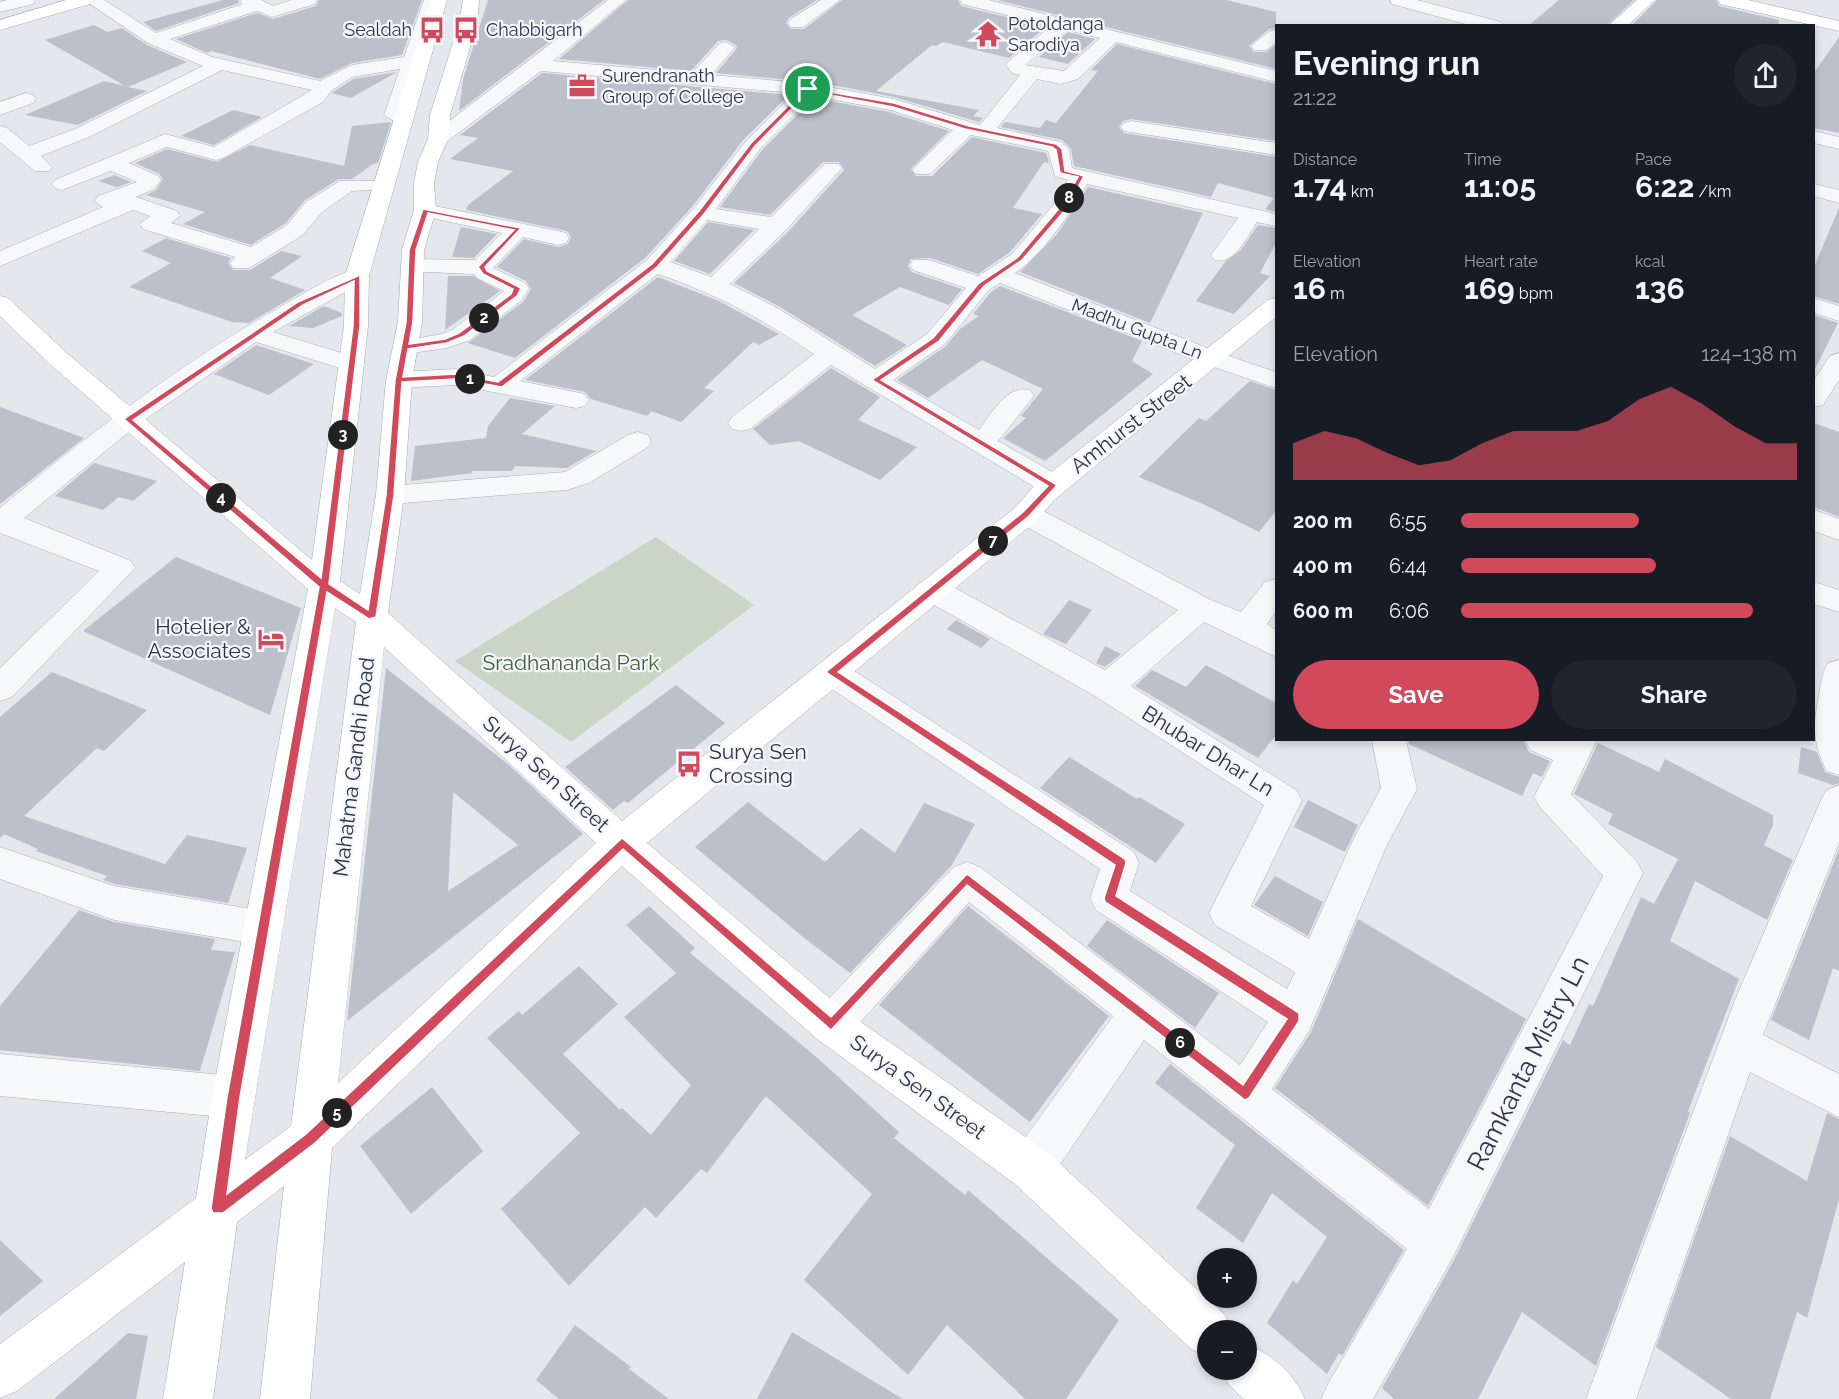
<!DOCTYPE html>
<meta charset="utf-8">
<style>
:root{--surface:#171b24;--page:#20242c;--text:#f1f3f6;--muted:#9ea1a6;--accent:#d1495b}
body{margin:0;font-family:Raleway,sans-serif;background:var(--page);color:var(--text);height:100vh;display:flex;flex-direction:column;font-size:22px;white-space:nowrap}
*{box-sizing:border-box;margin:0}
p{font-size:20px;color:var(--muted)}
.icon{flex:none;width:33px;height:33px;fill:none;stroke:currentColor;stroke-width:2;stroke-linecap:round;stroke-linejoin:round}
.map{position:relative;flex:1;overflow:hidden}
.panel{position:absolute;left:1275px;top:24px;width:540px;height:717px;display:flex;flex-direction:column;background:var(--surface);border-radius:0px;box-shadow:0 3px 9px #0003}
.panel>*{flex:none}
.fabs{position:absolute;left:1197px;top:1248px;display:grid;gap:12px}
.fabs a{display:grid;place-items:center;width:60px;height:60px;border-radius:50%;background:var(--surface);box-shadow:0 3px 9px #0003;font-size:30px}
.pin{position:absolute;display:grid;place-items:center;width:51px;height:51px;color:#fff;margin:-26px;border:3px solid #fff;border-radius:50%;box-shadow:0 2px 6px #0007}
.km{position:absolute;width:30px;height:30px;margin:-15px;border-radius:50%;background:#222;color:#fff;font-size:16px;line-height:30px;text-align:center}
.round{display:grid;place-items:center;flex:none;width:63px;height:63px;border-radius:32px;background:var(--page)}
.overview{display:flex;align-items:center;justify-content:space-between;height:102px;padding:0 18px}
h1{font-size:33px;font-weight:700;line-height:45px}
.stats{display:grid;grid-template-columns:repeat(3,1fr);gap:9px;height:102px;padding:6px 18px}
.stats div{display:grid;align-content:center}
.stats b{font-size:30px;font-weight:700}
.stats small{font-size:16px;font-weight:400}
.stats p{font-size:16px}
.chart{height:168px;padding:12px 18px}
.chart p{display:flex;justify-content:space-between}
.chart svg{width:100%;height:108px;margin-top:6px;fill:var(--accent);opacity:.7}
.button{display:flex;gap:12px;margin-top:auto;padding:12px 18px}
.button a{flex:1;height:69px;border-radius:36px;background:var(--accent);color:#fff;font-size:24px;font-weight:700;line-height:69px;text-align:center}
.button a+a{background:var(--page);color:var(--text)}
ul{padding:0 18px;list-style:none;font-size:20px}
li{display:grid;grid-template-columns:96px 72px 1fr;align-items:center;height:45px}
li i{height:15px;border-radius:8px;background:var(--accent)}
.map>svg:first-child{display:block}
</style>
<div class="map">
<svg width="1839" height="1399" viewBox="0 0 1839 1399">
<rect width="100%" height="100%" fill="#e4e7ec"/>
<!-- green -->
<path fill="#c9d6c5" d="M656,537l98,68 -183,137 -116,-81z"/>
<!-- building -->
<path fill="#bbc0ca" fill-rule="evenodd" d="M223,0h15l1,3 -83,28 -13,-9z
M319,0h103l-20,55 -50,8 -32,16 -109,-28 -4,2 -31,-14 81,-26 16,6 43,-13z
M488,0h116l-145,111 4,-32z
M628,0h189l-28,18 -3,5 5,6h13l38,-29h116l3,6 85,21 -37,31 -66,-16 -7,4 -4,-1 -56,46 103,19 -6,6 10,2 -4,4 -85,-25 -67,-13 3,-5 -10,-8 -9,2 -8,8 -87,-8 21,-25 -1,-3 -10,-5 -8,1 -27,30 -132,-12z
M997,0h229l50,12v16l-7,1 -20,17 5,6h12l10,-7v24z
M1559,0h75l-28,26h-78z
M1657,0h59l3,6 60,14 -1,6h-147z
M94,25l13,7 15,-4 25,17 40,17 -59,25 19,4 -69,34 -53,-10 79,-34 21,5 -80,-46z
M1068,32l27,7 -27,25 -29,-7z
M1839,37v96l-25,-5v-55z
M1117,44l159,40v57l-145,-22 -8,2 -4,6 5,6 152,24v55l-11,-3 9,-11 -56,-15 -7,14 -137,-31 -3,-17 -9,-9 -61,-13 4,-5 35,6 6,-8 10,3 42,-52 -7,-1z
M397,72l-46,26 -19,-5 21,-14z
M542,73l247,22 -45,44 -52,68 -47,51 -130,100 -47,-15 55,-41 8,-13 -5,-8 -29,-14 27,-28 35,8 9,-3 3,-7 -4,-6 -101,-21 2,-5 45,-34 -63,-12 28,-21 -18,-3z
M814,98l75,14 60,19 -38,38 5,7h16l40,-39 74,16 3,10 -5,-1 -31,46 29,6 -32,38 -32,22 -48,-16 -19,1 -3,7 4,6 50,17 -13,16 -49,-18 -48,28 55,30 -32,21 -95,-59 -46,-24 54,-51 56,-62 -5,-8h-16l-53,53 -50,-8 42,-57z
M233,110l29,7 -48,28 -33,-9z
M391,122l-13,41 -5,1 -21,15h-13l-34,21 -19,23 -35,22 -68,-21 22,-12 -59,-17 10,-5 7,-11 -4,-5 -24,-11 32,-14 50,13 33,-17 94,21 8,-40z
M114,175l17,7 -14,5 -19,-6z
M1088,187l115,26 -53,110 -130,-51 37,-38z
M1839,208v96l-25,-8v-29z
M708,222l46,8 -44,44 -36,-13z
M1258,225l18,3v15l-16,30 10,3 -36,38 -38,-13 30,-40 15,-11z
M461,227l36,7 -23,24 -22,-1z
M166,238l65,20 -3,5 5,7h17l31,-19 21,5 -32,22 35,12 -56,33 -17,-1 -103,-35 42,-24 -29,-12z
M448,276h25l27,15 -55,39z
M658,277l61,24 60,33 -20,11 -6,-3 -49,46 10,3 -33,31 -30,-11 -4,5 -56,-17 -6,-7 -60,-12z
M1000,286l142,55 -10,20 21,13 -108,87 -42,-23 23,-20 -5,-2 22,-27 -61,-29 -54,38 -31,-18 49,-34 14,-17 19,-13 -6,-2 18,-22z
M324,306l18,7v3l-29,12 -24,-2z
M1814,315l24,8 -24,48z
M256,345l58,19 -45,31 -55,-21z
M831,368l49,29 -22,23 59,27 -37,33 -81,-39 -29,4 -17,-16z
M1250,381l26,9v121l-17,21 -54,-27 -66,-28 60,-59 7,3z
M510,398l45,8 -33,28 74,17 -29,17 -52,-2 -3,5h-40v2l-61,8 4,-35 71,-8 2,-12z
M0,407l84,31 -84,66z
M1814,423l25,9v85l-25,-10z
M94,463l63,18 -24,20 -14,-4 -16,13 -48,-14z
M176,557l125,51 -31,107 -187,-84z
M1069,600l23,10 -26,34 -23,-10z
M956,620l34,19 -9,9 -34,-19z
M1105,646l16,8 -16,13 -9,-4z
M1206,665l70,38v32l-18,23 -123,-72 17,-16 34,17z
M386,668l123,97 74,69 -236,187zM453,792l65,53 -70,46z
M52,672l95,38 -43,41 -7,-3 -73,68 141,48 22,-29 60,13 -19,55 -113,-19 -12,-4 4,-4 -71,-25 2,-2 -34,-15 -4,4v-121z
M676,685l49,38 -97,80 -4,-2 -11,9 -48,-43z
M1408,740h115l6,12 21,9 -8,16 -9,-4 -11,23 -113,-52z
M1598,743l61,29 6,-13 108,56v10l-9,20 29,15 -26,60 -72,-39 -25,60 69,38 -51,132 2,2 -94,253 -74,-54 -44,87h-84l-12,-11 72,-128 109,-220 7,5 19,-41 4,2 48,-109 13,7 24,-45 -70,-35 5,-10 -39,-20z
M1801,747l16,5 8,20 14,5v6l-6,2 -35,-12z
M1069,757l68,42 2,-2 46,27 -29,39 -116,-75z
M1308,800l50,25 -13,27 -51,-25z
M748,802l77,60 36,-34 34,25 29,-50 51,21 -23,41 -102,108 -47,-36 -108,-90z
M1839,849v122l-6,-3 -24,72 -38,-20z
M1275,876l48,26 -15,34 -54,-31z
M649,906l46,42 -5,5 124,102 85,77 -5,6 71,57 3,-5 151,130 -53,79h-41l-78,-74 -39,50 -104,-95 68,-86 -106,-98 -59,77 -6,-4 -45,49 -11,-11 -76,79 -68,-77 79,-76 -93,-95 32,-27 3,4 57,-49 39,38 -55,50 57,56 2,-2 29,27 40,-50 -67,-68 52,-44 -50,-48z
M968,906l141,110 -79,106 -151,-117z
M79,910l35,12 101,17 -4,11 24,2 -35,119 -200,-21v-44z
M1358,919l168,100 -98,187 -153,-118 36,-56z
M1107,920l112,73 -24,35 -108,-82z
M1170,1064l234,186 -62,106 -3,-3 -12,21 -60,-51 26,-43 4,4 30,-47 -55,-44 -29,50 -47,-35 39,-63 -80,-62z
M432,1087l51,64 -72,63 -51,-68z
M1827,1113l12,6v80l-32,119 -10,-6 -27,87h-39l-75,-52 74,-211 77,45z
M0,1240l43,41 -43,35z
M575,1325l56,42 -2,2 40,30h-110l-23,-19z
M792,1332l111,67h-146z
M128,1333l20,3 -12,63h-82z"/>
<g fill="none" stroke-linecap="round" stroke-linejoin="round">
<!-- minor casing -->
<g stroke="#a9aeb7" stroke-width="1">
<path id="minor" d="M7,0h28l-2,4 -33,8v-10z
M84,0h20l52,33 87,-29 -3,-4h21l12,6 19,-6h25l-2,4 -43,13 -15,-6 -87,28 42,18 108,24 32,-16 52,-8 20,-57h16l-39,119 -7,2 -10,-6 16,-46 -48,8 -21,14 -8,11 -100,56 -7,2 -49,-13 -38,16 29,13 3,4 -7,9 -18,8 41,14 3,5 -9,7 80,24 36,-22 19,-23 34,-21h50l4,4 -4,4 -38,2 -30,21 -19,23 -54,33h-16l-3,-5 5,-6 -92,-28 -3,-5 10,-8 -17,-6 -133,56v-15l103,-44 -8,-6 3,-5 39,-14 -26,-11 -49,19 -7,-2 -4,-4 4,-4 110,-46 49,13 98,-57 -90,-20 -133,67 -48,19 11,11 -3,4h-14l-35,-29v-16l7,2 22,18 46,-17 128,-63 -55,-23z
M608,0h18l-73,61 139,12 28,-30 6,-1 9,5 -24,28 93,8 8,-8 7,-2 9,6 -5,7 71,13 86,26 40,-50 -8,-2 -6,-8 3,-4 42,-35 -89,-22 -2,-4h28l288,71v11l-160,-40 -38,37 -18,5 -23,-5 -40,49 64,14 8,7 3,19 204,46v12l-19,-4c-11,16 -22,43 -43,38l-3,-5 27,-37 -151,-34c-18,31 -42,68 -72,89l208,81 53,18v16l-71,-24 -205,-81 -11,7 -44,54 -52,36 86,50c13,-17 28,-46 51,-40l4,6 -36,45 65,37 4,7 -4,7 -10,2 -10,-2 -212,-127 -81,64 -9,2 -9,-2 -4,-6 4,-6 82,-63c-53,-36 -96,-59 -156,-80l-138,107 65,13 4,6 -4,6 -9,2 -120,-23 -57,3 -9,-3 -4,-5 4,-5 9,-3 57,-3 38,8 153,-117 47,-52 52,-67 48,-48 -253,-22 -96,72h-14l-3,-4 3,-4zM1067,30l33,8 -36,33 -39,-6zM813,96l77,14 63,20 -37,36 -3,4 3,4h14l41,-39 77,16 7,25 13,4 -14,24 -42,50 -34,22 -49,-16h-16l-3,5 3,5 53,18 -39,46 -52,35 -96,-60 -49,-25 56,-54 56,-62 -3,-4h-14l-54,53 -55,-8 44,-60zM707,220l52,9 -48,48 -41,-15z
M821,0h19l-37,27h-12l-3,-4 3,-4z
M1390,0h27l84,22 2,4h-30l-81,-22z
M1276,30v13l-10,7h-12l-3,-4 19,-15z
M26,93l7,2 3,4 -3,4 -33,12v-13z
M1131,121l145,22v12l-152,-24 -3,-4 3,-4z
M1814,131l25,6v12l-25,-6z
M1814,184l25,6v13l-25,-7z
M425,204l133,27 8,2 3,5 -3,5 -8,2 -35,-8 -30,31 32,15 4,5 -7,12 -52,40 -23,8 -42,6 -9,-2 -3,-5 3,-5 46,-8 10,-4 52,-39 -27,-13 -3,-4 -70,-3 -3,-5 3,-5 8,-2 63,1 27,-27 -85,-18 -3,-5 3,-5z
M357,269l8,2 4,5 -4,5 -92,51 88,27 4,5 -4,5 -9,3 -9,-3 -87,-27 -120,84 -112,92 107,43 4,7 -123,129 -12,4v-33l99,-97 -99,-38v-25c87,-72 177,-142 275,-198 25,-14 54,-34 82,-41z
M1814,298l25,8v15l-25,-8z
M1839,353v27l-16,25 -9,2v-27l16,-24z
M638,432l10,3 3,6 -3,6 -59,36 -22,7 -177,14 -10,-2 -4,-7 4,-7 10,-2 175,-14 63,-37z
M1026,504l10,3 175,93 30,12 24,-30 11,-3v32l-9,13 9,6v27l-72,-35 -73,64 165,104 6,10 -51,106 58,33 43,-97 29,-54 -9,-48h34l11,49 -31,58 -77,184 -37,58 157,120 174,-333 -63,-69 -6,-10 19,-37 -23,-10 -5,-10h72l-26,54 66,68 6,11 -191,386 -79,140h-52l8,-17 78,-133 -263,-209 -97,144 -16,6 -16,-6 -6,-16 6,-16 98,-136 -144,-114 -124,137 -14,5 -14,-5 -6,-14 6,-14 137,-144 13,-5 13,5 260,198 28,-43 -172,-112 -6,-12 10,-29 -280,-188 -5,-9 5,-9 11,-3 11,3 292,189 5,11 -9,28 157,98 8,-17 -80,-47 -6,-12 55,-108 -169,-109 -173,-98 -4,-8 4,-8 11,-3 11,3 161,88 73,-60 -162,-89 -4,-7 4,-7z
M1814,510l25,9v21l-25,-9z
M1814,582l25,8v22l-25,-8z
M1839,660v115l-12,-4c-15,-30 -14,-45 -8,-76 2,-12 3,-22 9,-32z
M1839,785v58l-76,192 76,39v43l-89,-45 -114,327h-50l149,-399 86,-200 6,-10z
M0,847l114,39 149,25 14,5 5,12 -5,12 -14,5 -149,-25 -114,-41z
M0,1054l233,22 15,6 6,15 -6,15 -15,6 -233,-22z"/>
</g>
<!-- major casing -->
<g stroke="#a3abb8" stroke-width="1">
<path id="major" d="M66,0h26l-2,4 -90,26v-10z
M431,0h16l-78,276 -1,50 -28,255 20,13 16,-99 10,-115 12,-58 4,-72 12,-40v-27l4,-21 10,-23 2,-24 29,-91 4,-24h16l-2,24 -27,91 -2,24 -10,23 -4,21 2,27 -12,40 -2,72 -10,58 -8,115 -16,118 234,208 394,-314 18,-21 234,-186 8,-2v19l-222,183 -18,21 -389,322 198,168 202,141 178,163 6,15h-23v26l-17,-7 -176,-165 -198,-145 -195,-173 -290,282 -22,251h-50l24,-213 -47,36 -24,177h-50l22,-137 -168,129 -17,7v-54l196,-146 16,-101 96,-508 -257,-224 -51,-49v-20l8,2 61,57 243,205 32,-234 1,-50zM335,608l21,14 -65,504 -46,34zM384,647l212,196 -258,240z
M1637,0h18l-28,26h-19z
M1718,0h30l91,21v10l-119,-27z
M1246,1344c26,10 48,30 59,55h-61l-15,-14 -7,-15h24z"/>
</g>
<!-- minor -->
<use href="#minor" fill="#f7f8fa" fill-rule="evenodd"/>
<!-- major -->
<use href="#major" fill="#fff" fill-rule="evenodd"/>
</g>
<!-- route -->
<path fill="#d1495b" stroke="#fff" stroke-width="1.5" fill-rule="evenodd" d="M806,88l88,15 75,23 87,18 6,5 3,22 19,5 -18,33 -44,51 -38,26 -45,55 -58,39 176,105 -28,31 -191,156 287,187 1,4 -10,33 183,117v8l-50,77 -4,2 -278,-215 -136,145 -208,-181 -308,294 -92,70h-10l-2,-5 16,-111 92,-510 -195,-168 174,-117 62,-27v51l-31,258 39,26 18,-115 9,-115 11,-58 3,-72 14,-41 98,19 -36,39 2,4 34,17 -4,8 -53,40 -17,7 -39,6 -5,28 53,-3 42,8 154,-118 47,-53 52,-68zM809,91l84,16 72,22 87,18 4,3 4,23 18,4 -17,29 -44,52 -38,25 -46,55 -61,42 176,106 -25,26 -197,160 289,193 -11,33 1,4 182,117 -44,66 -276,-211 -136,143 -209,-179 -316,296 -79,60 13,-97 87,-505 42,27 7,-2 18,-122 8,-113 54,-3 46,8 155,-120 47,-53 51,-68zM428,213l86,17 -36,37 5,7 30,15 -2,5 -52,39 -14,6 -36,5 4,-22 3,-72zM354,281l-1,45 -32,252 -188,-158 170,-115z"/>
<!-- icons -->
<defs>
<g id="bus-bare" transform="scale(2.07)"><path d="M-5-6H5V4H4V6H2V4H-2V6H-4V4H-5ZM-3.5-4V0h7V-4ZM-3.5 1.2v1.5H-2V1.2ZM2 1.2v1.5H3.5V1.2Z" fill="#d1495b" stroke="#f4f6f9" stroke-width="2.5" paint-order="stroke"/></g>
<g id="temple-bare" transform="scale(2.07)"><path d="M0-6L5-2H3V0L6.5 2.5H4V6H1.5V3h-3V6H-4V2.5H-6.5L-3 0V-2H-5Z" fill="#d1495b" stroke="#f4f6f9" stroke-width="2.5" paint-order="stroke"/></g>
<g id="office-bare" transform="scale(2.07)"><path d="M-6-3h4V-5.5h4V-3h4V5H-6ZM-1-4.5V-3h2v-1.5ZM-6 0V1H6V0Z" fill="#d1495b" stroke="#f4f6f9" stroke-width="2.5" paint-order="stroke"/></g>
<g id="hotel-bare" transform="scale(2.07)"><path d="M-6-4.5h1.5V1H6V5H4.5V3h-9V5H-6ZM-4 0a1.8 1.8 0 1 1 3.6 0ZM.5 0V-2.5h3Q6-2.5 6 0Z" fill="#d1495b" stroke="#f4f6f9" stroke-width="2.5" paint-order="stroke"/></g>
</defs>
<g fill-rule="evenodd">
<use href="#bus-bare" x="432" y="30"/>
<use href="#bus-bare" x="466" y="30"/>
<use href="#temple-bare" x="988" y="34"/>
<use href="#office-bare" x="582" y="86"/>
<use href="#hotel-bare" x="271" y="639"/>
<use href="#bus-bare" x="689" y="764"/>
</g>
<g text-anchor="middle" stroke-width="4.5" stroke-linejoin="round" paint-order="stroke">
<!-- far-poi labels -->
<g font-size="18" fill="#2b3445" stroke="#f4f6f9" text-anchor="start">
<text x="1008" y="30">Potoldanga<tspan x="1008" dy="21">Sarodiya</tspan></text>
<text x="412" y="36" text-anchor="end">Sealdah</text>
<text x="486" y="36">Chabbigarh</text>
<text x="602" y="82">Surendranath<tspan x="602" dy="21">Group of College</tspan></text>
</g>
<!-- far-street labels -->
<g font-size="18" fill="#2b3445" stroke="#f4f6f9">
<text transform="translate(1137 329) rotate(21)" y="6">Madhu Gupta Ln</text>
</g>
<!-- street labels -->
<g font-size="21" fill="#2b3445" stroke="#f4f6f9">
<text transform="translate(1131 424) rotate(-38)" y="7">Amhurst Street</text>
<text transform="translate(1208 751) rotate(32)" y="7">Bhubar Dhar Ln</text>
<text transform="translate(354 767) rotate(-83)" y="7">Mahatma Gandhi Road</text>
<text transform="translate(546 774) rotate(42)" y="7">Surya Sen Street</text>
<text transform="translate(918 1087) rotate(36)" y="7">Surya Sen Street</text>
</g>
<!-- poi labels -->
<g font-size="21" fill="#2b3445" stroke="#f4f6f9" text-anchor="end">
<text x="251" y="634">Hotelier &amp;<tspan x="251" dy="24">Associates</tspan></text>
<text x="709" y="759" text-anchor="start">Surya Sen<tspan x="709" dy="24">Crossing</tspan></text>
</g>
<!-- park labels -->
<g font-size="21" fill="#3f6138" stroke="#f4f6f9">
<text x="571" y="670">Sradhananda Park</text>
</g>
<!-- near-street labels -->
<g font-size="26" fill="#2b3445" stroke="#f4f6f9">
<text transform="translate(1528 1063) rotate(-63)" y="9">Ramkanta Mistry Ln</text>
</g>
</g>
</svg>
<div class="fabs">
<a>+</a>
<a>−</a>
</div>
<div class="pin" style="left:808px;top:89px;background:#1e9e55"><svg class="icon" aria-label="arrive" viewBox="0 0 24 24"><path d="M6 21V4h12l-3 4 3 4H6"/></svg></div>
<b class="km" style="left:470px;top:379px">1</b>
<b class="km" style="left:484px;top:318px">2</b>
<b class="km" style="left:343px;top:435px">3</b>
<b class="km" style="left:221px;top:498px">4</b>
<b class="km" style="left:337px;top:1113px">5</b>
<b class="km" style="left:1180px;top:1043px">6</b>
<b class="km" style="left:993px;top:541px">7</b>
<b class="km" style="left:1069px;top:198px">8</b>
<section class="panel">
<div class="overview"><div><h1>Evening run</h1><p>21:22</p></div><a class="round"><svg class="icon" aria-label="share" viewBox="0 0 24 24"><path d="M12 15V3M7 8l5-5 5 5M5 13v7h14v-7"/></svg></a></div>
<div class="stats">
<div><p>Distance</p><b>1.74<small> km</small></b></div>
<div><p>Time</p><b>11:05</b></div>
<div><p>Pace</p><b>6:22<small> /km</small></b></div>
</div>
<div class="stats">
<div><p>Elevation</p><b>16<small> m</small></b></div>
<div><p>Heart rate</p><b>169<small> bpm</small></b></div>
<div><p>kcal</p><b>136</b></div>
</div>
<div class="chart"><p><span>Elevation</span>124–138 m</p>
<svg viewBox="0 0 160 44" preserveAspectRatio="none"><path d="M0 44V29L10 24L20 27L30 33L40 38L50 36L60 29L70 24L80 24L90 24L100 20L110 11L120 6L130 13L140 22L150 29L160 29V44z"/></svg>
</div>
<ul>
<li><b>200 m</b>6:55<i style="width:53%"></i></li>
<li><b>400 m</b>6:44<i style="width:58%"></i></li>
<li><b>600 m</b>6:06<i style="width:87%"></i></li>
</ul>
<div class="button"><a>Save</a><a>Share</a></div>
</section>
</div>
